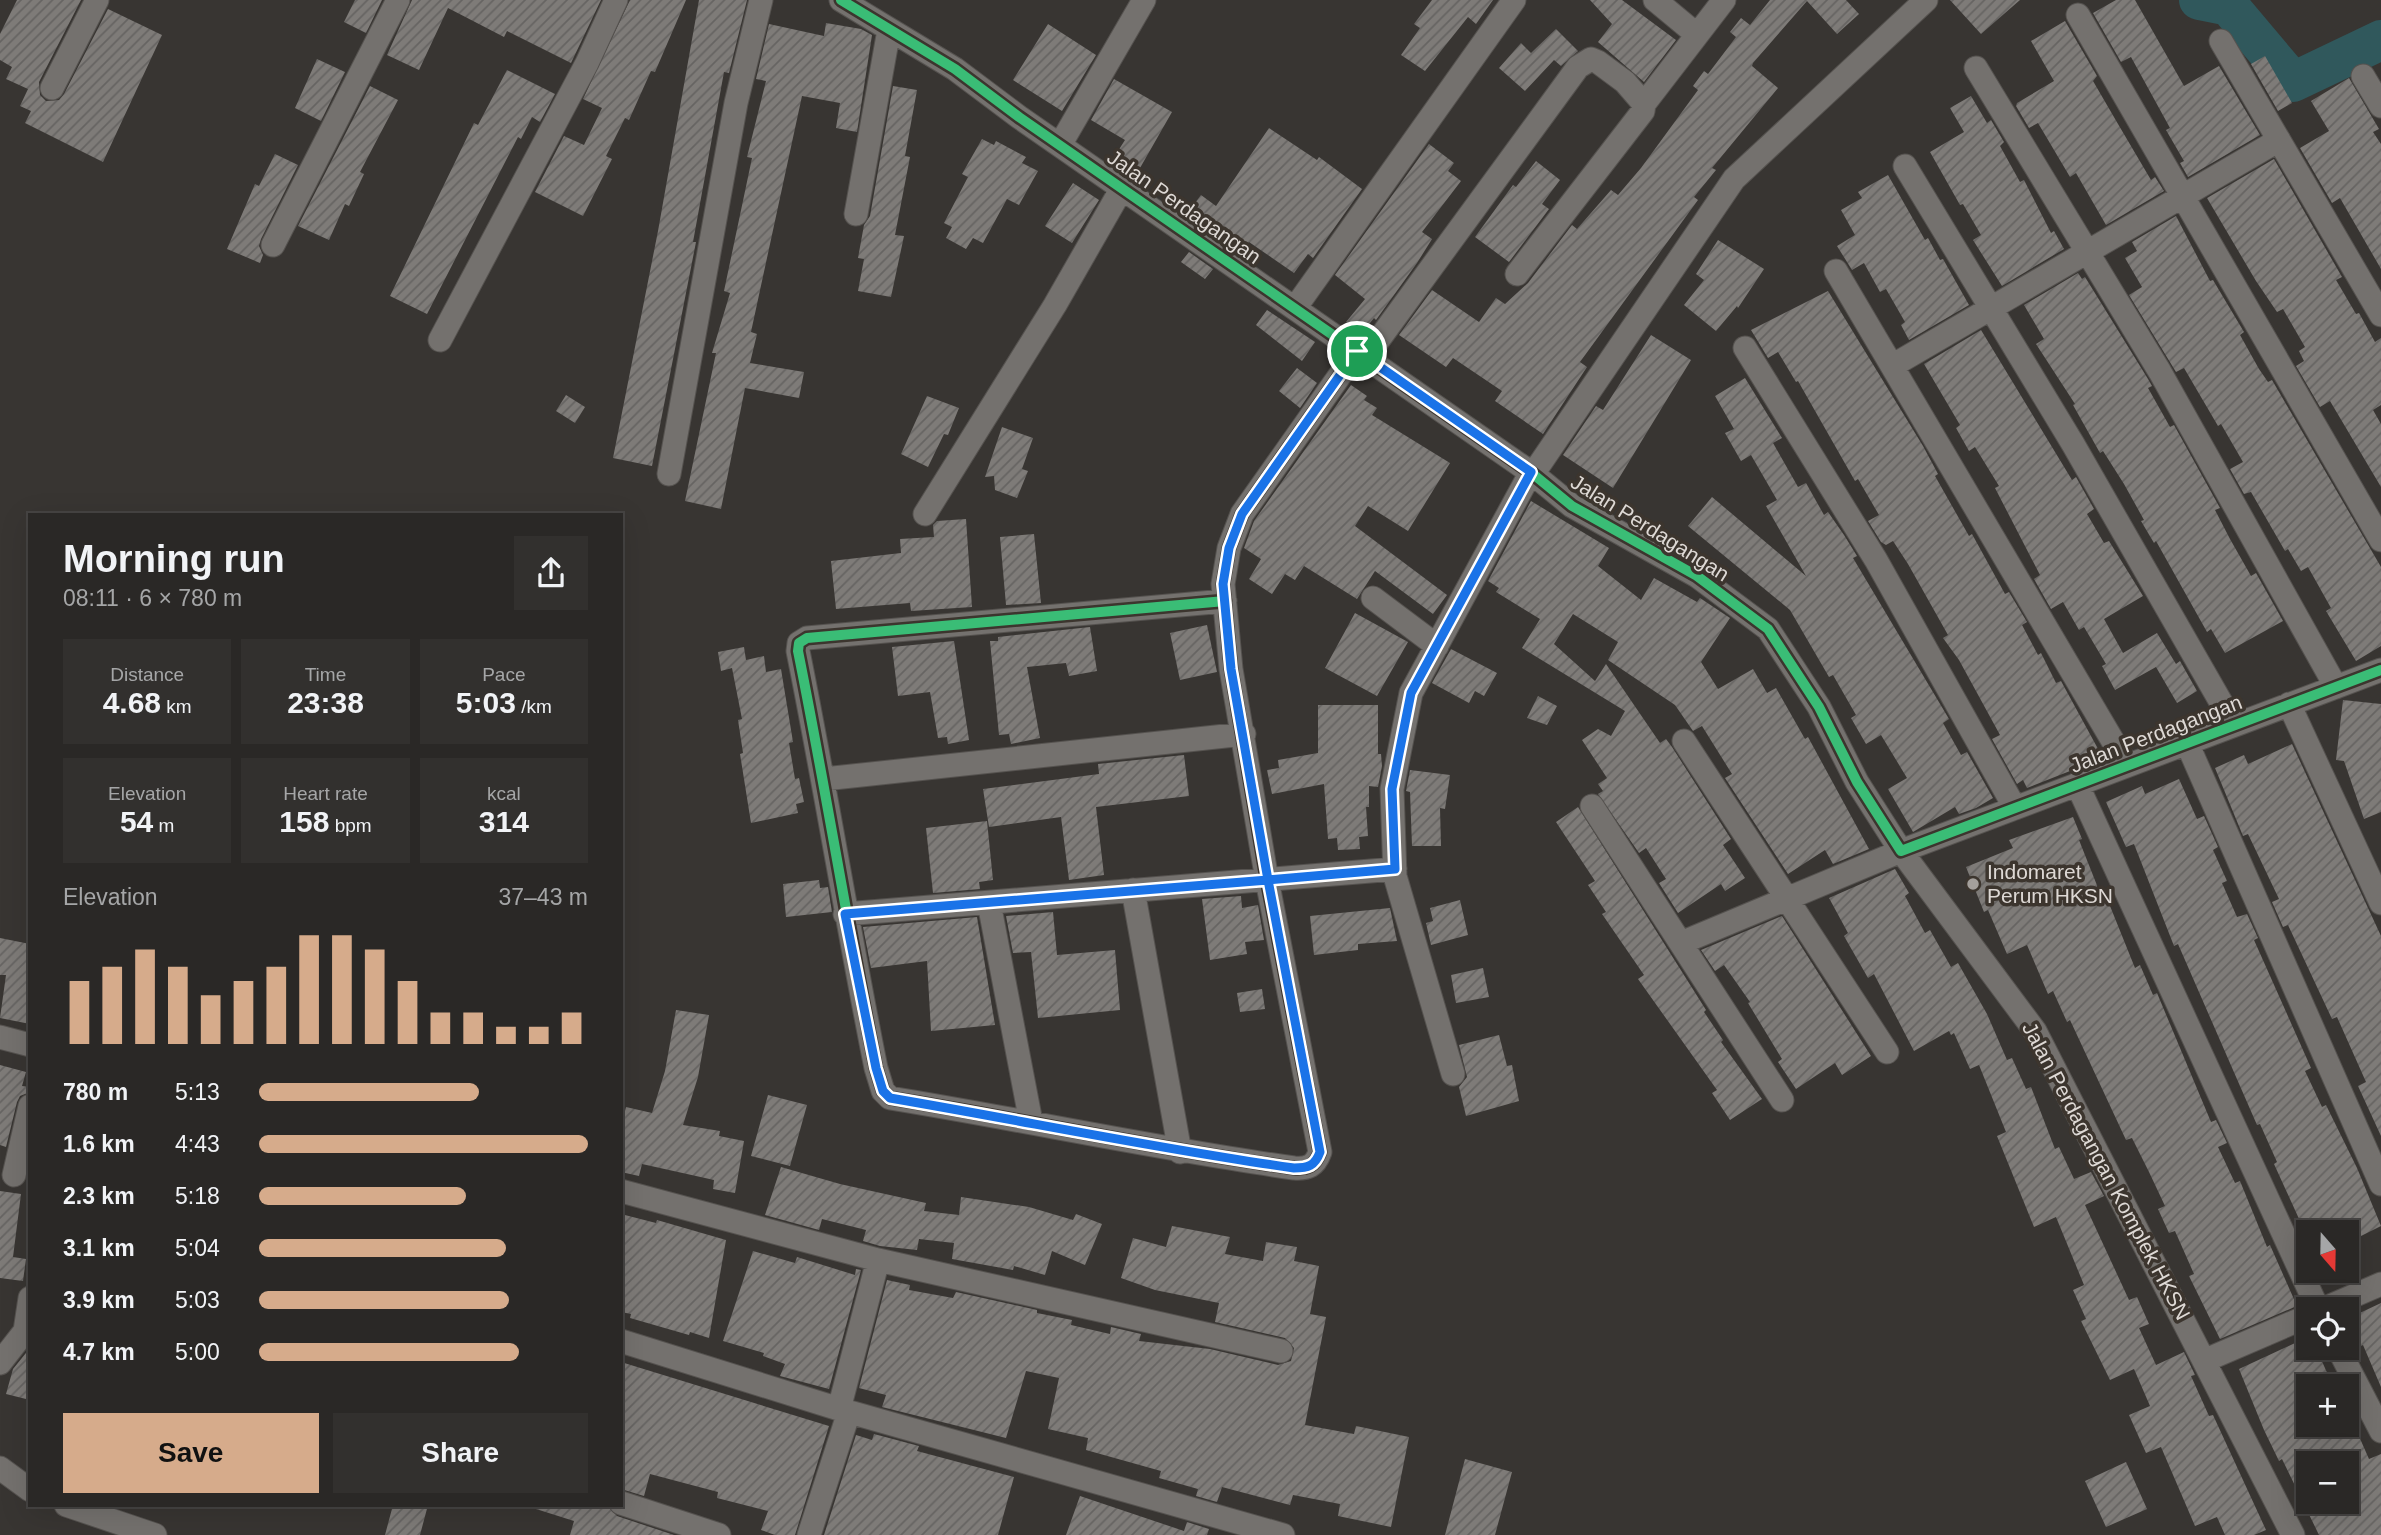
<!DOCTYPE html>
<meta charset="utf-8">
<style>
:root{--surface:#2a2826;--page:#32302e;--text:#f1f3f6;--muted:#a5a6a7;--line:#464443;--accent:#d6ab8b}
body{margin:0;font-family:Arial,sans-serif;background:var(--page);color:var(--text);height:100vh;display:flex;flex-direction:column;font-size:26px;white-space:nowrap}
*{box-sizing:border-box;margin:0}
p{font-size:23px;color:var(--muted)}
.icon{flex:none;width:38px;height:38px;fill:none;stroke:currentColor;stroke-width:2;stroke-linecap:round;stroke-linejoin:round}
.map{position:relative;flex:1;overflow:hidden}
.details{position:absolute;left:28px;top:513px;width:595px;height:994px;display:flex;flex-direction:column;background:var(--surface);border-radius:0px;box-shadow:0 7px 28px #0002,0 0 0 2px var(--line)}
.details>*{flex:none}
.needle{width:46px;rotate:160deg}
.fabs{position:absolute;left:2296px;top:1220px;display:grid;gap:14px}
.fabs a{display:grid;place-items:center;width:63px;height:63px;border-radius:0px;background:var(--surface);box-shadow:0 7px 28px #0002,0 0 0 2px var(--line);font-size:35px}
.pin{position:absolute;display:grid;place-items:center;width:60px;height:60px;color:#fff;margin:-30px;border:4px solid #fff;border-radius:50%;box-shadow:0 2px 7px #0007}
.round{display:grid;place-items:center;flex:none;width:74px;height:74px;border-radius:0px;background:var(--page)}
.overview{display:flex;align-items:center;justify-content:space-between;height:119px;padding:0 35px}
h1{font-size:38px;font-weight:700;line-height:52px}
.metrics{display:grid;grid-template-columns:repeat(3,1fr);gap:10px;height:119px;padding:7px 35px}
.metrics div{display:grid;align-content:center;border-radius:0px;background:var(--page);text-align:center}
.metrics b{font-size:30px;font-weight:700}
.metrics small{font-size:19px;font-weight:400}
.metrics p{font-size:19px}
.chart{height:196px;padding:14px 35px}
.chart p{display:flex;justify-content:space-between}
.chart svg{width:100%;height:126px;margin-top:7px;stroke:var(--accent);stroke-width:6}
.cta{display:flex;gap:14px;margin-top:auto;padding:14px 35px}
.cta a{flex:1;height:80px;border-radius:0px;background:var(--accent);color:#111;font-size:28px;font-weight:700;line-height:80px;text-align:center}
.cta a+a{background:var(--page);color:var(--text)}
ul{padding:0 35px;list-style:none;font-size:23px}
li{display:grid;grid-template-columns:112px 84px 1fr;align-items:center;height:52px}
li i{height:18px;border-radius:9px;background:var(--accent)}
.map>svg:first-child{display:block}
</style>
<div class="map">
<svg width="2381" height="1535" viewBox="0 0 2381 1535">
<defs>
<pattern id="building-hatch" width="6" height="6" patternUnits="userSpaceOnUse" patternTransform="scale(1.75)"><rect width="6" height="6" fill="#7e7b78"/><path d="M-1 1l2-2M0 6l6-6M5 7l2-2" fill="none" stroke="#666462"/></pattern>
</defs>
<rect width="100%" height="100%" fill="#383532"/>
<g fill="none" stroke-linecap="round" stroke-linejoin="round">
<!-- river -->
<path stroke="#30585c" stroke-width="40" d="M2199,0l30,6 64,76 88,-42"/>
</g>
<!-- building -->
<path fill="url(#building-hatch)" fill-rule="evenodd" d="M17,0h64l-42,82 1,13 6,6 13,-1 5,-6 44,-85 54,26 -59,127 -78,-39 6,-12 -11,-5 8,-17 -22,-10 6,-12 -12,-7v-26z
M355,0h27l-16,33 -22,-11z
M412,0h189l-30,63 -64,-32 -3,6 -56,-29 -29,62 -32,-15z
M630,0h56l-31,72 -4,-1 -22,49 -4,-2 -19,38 6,3 -29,57 -48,-24 29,-56 20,9 18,-37 -19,-9z
M699,0h48l-18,73 -5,-1 -31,170h3l-44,224 -39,-8 45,-227z
M1432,0h61l-17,24 -8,-7 -43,54 -24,-16 19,-27 -6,-4z
M1590,0h32l54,40 -32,42 -46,-40 14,-18z
M1770,0h76l13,14 -22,20 -30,-33 -54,62 -1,3 26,22 -66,80 4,2 -22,27 4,3 -118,162 7,5 -44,67 -48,-33 7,-10 -49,-33 -7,9 -47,-32 33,-45 47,32 17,-24 9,6 23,-21 44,-58 5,4 34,-39 7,5 23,-27 57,-78 -5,-4 11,-15 4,3 28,-37 -6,-5 11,-14 9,7z
M1950,0h70l-39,34z
M2116,0h19l49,86 35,-20 41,69 -72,42 -8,-14 4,-2 -18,-31 4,-2 -39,-71 -10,5 -28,-49z
M2065,21l32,55 -4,5 25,43 33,56 4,-3 9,14 -58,34 -30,-52 -6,4 -32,-54 -9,5 -13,-22 1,-3 37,-22 -23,-40z
M826,23l35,6 11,6 -15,97 -21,-4 4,-25 -38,-7 -51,236 6,2 -7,29 54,9 -5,26 -54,-10 -24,121 -36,-8 31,-148h-4l18,-60 -6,-2 28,-133 -5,-1 19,-76 -10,-2 13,-55 55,12z
M1048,24l48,31 -34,56 -49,-31z
M1556,29l22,22 -17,15 -7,-6 -29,31 -26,-23 22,-25 10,10z
M2265,56l27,47 -14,8 -27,-47z
M317,59l28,13 -24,49 -26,-13z
M507,70l48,24 -15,28 -8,-5 -11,22 -3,-2 -91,177 -37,-18 84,-173 4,2z
M2349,78l30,51 -6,3 8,12v125l-41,-71 -8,5 -32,-55 29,-17 -18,-30z
M1114,79l58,33 -32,56 -24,-14 9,-14 -34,-20z
M370,86l28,14 -38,72 4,2 -15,32 -4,-2 -16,36 -31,-14z
M893,86l24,4 -12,66 5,1 -15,78 9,1 -13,61 -33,-6 6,-32 -6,-1 6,-33 6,-9z
M1971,96l16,27 4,-3 13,22 -4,4 20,36 4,-2 27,53 3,-2 10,18 -62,37 -29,-46 8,-5 -18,-31 -3,1 -30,-53 34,-20 -14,-24z
M1269,128l48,32 2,-3 43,32 -49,69 -5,-4 -14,19 -45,-31 -4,6 -12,-7 -4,5 -24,-17 3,-5 -19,-13 12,-16 15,11z
M982,139l12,6 2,-4 30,16 -4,6 16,8 -19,34 -12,-6 -24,44 -10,-5 -7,11 -20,-11 6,-11 -8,-4 24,-46 -6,-3z
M1429,144l25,19 -6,8 13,10 -39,51 10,7 -15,24 -41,57 -2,-2 -13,16 -15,-12 19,-23 -30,-24z
M275,154l23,11 -37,74 -2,7 4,9 -3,8 -33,-14 28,-65 4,2z
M2274,159l68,118 -6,3 20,34 3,-1 16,29 6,-4v67l-8,5 8,14v63l-51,-86 -10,6 -24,-41 8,-5 -5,-10 6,-4 -22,-38 -6,3 -21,-31 -49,-83z
M1536,161l24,19 -18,24 7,5 -40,53 -34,-25 38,-52 3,2z
M1888,175l37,65 3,-2 12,22 3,-1 26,46 -60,35 -8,-15 4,-3 -19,-33 -6,3 -16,-29 -12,7 -15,-24 18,-11 -14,-25 21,-12 -4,-6z
M1073,183l26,17 -27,43 -27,-17z
M2176,216l34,65 3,-1 31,52 -4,3 19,34 9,13 4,-2 109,187v79l-25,15 -30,-50 5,-3 -23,-41 -7,4 -13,-22 -3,2 -34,-59 -7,2 -14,-25 13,-7 -22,-38 -3,2 -34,-58 -8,4 -47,-77 13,-8 -17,-29 12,-7 -5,-9z
M1718,240l46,29 -26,39 -1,-2 -21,25 -32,-26 20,-25 -8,-6z
M1189,252l24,17 -8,10 -24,-17z
M2078,273l4,6 3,-2 63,102 4,7 -4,2 22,39 4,-2 46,83 -5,2 15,29 21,37 5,-3 27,48 -58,32 -14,-24 -4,3 -51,-91 -2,2 -13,-22 3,-1 -20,-36 -21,-33 -3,2 -27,-48 2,-1 -39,-60 8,-5 -20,-34z
M1828,291l95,155 15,28 -3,2 34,60 3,-2 33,60 4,-2 18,30 -5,3 16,30 3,-2 15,30 5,-2 42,77 -76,30 -4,-8 -6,4 -25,-45 8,-4 -41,-75 -16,-22 5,-3 -40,-71 -15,-23 -7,4 -5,-3 -13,-21 11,-6 -21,-36 -3,2 -57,-100 -2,1 -18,-30 -10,6 -17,-28z
M1267,310l48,32 -13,19 -46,-36z
M1981,330l91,150 4,-3 18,32 -7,5 17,29 5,-2 34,55 -39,23 19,34 34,-20 19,31 4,-3 17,30 -20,12 -21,-36 -41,23 -13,-24 4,-2 -22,-37 -5,3 -16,-28 -12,7 -17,-30 6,-4 -45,-87 4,-2 -24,-39 -6,4 -13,-23 4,-3 -36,-61z
M1651,335l40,25 -78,128 -50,-33 33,-49 7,4z
M1297,368l20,15 -17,25 -21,-17z
M1745,378l37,60 -9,5 25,44 8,-4 18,32 4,-3 16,23 13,21 -4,2 96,161 -6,4 18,32 6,-3 26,46 -17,10 -17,6 -4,-7 -42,25 -25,-43 19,-11 -26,-43 -15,9 -15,-26 5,-3 -23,-40 -4,2 -39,-67 -102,-84 24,-29 94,79 -40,-70 11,-6 -26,-45 -10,6 -16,-28 9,-4 -19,-33z
M1351,385l16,11 -3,4 13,8 -5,7 78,48 -42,68 -40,-25 -13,20 92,69 -14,19 -58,-43 -18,28 -53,-33 -9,14 -10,-6 -13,20 -23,-15 12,-20 -17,-11 10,-27z
M566,395l19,12 -10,16 -19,-12z
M927,396l32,12 -11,27 -4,-1 -16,33 -27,-13z
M1002,427l31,11 -11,31 6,2 -11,27 -22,-8 -1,-14 -9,1z
M1531,501l78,47 -11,18 43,34 13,-22 43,24 3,-4 30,20 -29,44 17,27 35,-20 14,24 9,-5 29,51 3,-2 61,112 -36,15 -8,-14 -37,24 -63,-96 7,-4 -30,-48 -9,5 -18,-26 -67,-45 10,-18 -45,-28 -19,30 41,37 11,-17 54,79 6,-4 6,8 59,92 -8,6 22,33 -20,13 -4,-7 -43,29 -19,-30 7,-4 -20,-31 -7,5 -41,-59 5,-3 -5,-7 9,-6 -25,-38 16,-11 13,7 14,-25 -103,-63 18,-29 -44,-27 3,-4 -11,-7z
M966,519l6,88 -61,4 -1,-8 -74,6 -5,-48 70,-8 -1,-14 34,-2 -1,-12 4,-4z
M1034,534l7,69 -35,2 -6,-68z
M1355,613l53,29 -31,54 -52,-28z
M1207,625l10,47 -37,8 -10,-47z
M1090,627l7,44 -28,5 -3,-13 -39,4 13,71 -29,6 -2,-10 -10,1 -9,-94h8v-4z
M954,641l15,99 -21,4 -1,-7 -9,1 -8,-46 -32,4 -6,-49z
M744,647l2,13 18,-4 2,16 15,-3 12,73 -4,1 6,36 4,-1 5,24 -8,2 2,9 -47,10 -11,-69 3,-1 -5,-33 4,-1 -10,-51 -11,3 -3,-19z
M1451,649l46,24 -13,23 -9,-5 -6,12 -37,-20z
M1538,696l19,10 -10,19 -20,-7z
M2343,700l38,4v108l-17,7 -20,-58 -8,-1z
M1318,705h60v49h3l1,12 -4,21 -9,-1v21h-3l2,29 -9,1 1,12 -22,1 -1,-12 -9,1 -4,-55 -52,10 -5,-24 12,-2 -1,-8 40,-7z
M2292,744l89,192v200l-23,-50 8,-4 -29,-65 -5,2 -44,-94 -5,2 -11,-25 7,-3 -31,-65 -5,2 -28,-68 29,-13 4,9z
M1184,755l5,41 -93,11 8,68 -35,5 -8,-63 -72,10 -6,-38 116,-15 -1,-10z
M1410,770l40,5 -5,34 -5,-1 1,38h-29l-2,-54 -4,-1z
M2179,779l18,40 7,-3 14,31 -5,3 14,31 -5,2 15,34 10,-3 11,24 -4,2 57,128 -6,3 17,36 4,-2 31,63 24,58 -34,17v-11h-42l-31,-68 3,-2 -17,-38 -3,1 -79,-181 -4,2 -40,-102 -8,3 -20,-45 36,-16 3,8z
M1578,807l128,203 -2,2 19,28 -2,2 41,57 -32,21 -18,-27 5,-3 -79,-111 6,-4 -42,-61 4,-2 -18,-27 7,-4 -39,-59z
M2073,817l9,22 -3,1 25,63 4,-2 27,67 5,-3 13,30 4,-2 54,129 5,-2 11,23 -9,4 17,36 5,-2 27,66 3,-2 27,61 -77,33 -31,-63 5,-2 -19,-43 -6,2 -11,-24 7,-3 -16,-34 -17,-34 -6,2 -56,-120 -3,2 -14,-31 -5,3 -21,-49 -20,9 -19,-44 -4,2 -18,-45 47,-19 -4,-8z
M987,821l6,59 -14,2 1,7 -47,4 -7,-65z
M1895,869l14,24 -4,3 20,37 5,-3 21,37 7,-4 29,51 20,46 5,-2 14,31 5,-2 24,62 4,-2 15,32 17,-7 13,24 -19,9 44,95 8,-3 12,27 -10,4 17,37 28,-13 11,23 -4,1 18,40 4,-1 53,115 -12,5h-29l-8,-18 -22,9 -34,-79 -15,6 -17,-38 21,-9 -16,-37 -24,11 -29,-59 5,-2 -13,-29 11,-5 -28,-68 -22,10 -37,-91 9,-4 -27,-67 -9,4 -16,-36 -3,2 -2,-4 -35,20 -40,-77 -6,4 -24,-42 4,-3 -19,-35z
M819,880l1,8 8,-1 4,25 -46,5 -3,-33z
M1241,896l1,12 16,-3 6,35 -19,2 2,12 -37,6 -8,-61z
M1460,900l8,35 -37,10 -5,-22 7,-2 -3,-13z
M1390,908l7,33 -39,3v6l-44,5 -4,-39z
M1053,912l4,43 58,-5 5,60 -82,8 -7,-66 -18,1 -7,-37z
M1782,916l89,140 -29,19 -7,-12 -39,26 -18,-27 4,-3 -34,-56 2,-1 -26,-37 -9,6 -14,-21z
M977,917l18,108 -64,6 -4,-70 -56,7 -8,-41z
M0,938l30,6v80l-30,-6 6,-43h-6z
M1483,968l6,29 -33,6 -5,-28z
M1262,989l3,20 -25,3 -3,-19z
M676,1010l33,5 -11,62 -15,48 37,6 -1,5 25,5 -9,52 -22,-4 1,-9 -72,-16 -3,12 -18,-4v-45l5,-20 26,6 13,-42z
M1499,1035l8,31 5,-1 7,36 -53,15 -7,-29 8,-10 -8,-32z
M0,1065l26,7 -4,14 8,1v5l-10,4 -3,6 -11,45 -6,-2z
M768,1095l39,10 -17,61 -39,-10z
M781,1167l59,17 86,19 -2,8 35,4 2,-18 68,10 44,13 3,-6 26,10 -17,41 -33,-14 -7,24 -31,-9 -1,4 -61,-11 2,-16 -35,-4 -2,11 -37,-4 -17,-5 3,-11 -44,-11 -3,11 -54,-15z
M0,1191l21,3 -8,63 13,2 -3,22 -23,-3z
M621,1214l35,9 1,-3 69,20 -17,98 -19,-6 -1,3 -59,-17 1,-4 -10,-2z
M1172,1226l58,11 -5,17 38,7 3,-19 31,5 -3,14 25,5 -9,48 16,3 -21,108 49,9 2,-8 53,11 -18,90 -53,-11 2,-12 -47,-9 -3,10 -68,-18 -5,15 -21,-6 2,-7 -39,-11 2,-7 -75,-21 2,-12 -40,-9 11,-51 -33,-7 -20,67 -124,-31 4,-12 -27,-7 28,-108 23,5 -1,5 44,8 3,-6 81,18v3l35,7 -1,5 39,9 1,-7 30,7 -2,7 71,8 68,16 13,-4 3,-13 -9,-10 -70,-16 4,-19 -64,-13 -34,-12 12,-40 33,9z
M753,1251l42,12 2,-6 58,18 1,-6 5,1 -32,119 -49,-13 5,-12 -22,-8 1,-3 -41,-12z
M2381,1303v84l-18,-42 -9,4 -7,-12v-18z
M2308,1337v11h8l17,38h-25v38h39v-15l22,50 12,-5v81h-62l-37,-76 -3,2 -15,-31 -25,-61zM2308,1463h39v39h-39z
M30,1348v37l-4,14 -20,-5 7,-25z
M621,1362l208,64 -34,109h-20l-14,-5 7,-19 -51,-13 1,-6 -68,-18 -6,22 -23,-7z
M874,1434l45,12 -2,5 97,26 -16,58h-174l32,-100 16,5z
M1465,1459l47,13 -17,63h-50z
M2126,1462l21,47 -41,18 -21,-46z
M1080,1496l104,35 3,-9 22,7 -2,6h-141z
M393,1505h35l-8,30h-35z
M536,1505h71l10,11 57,19h-104l4,-14 -38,-12z"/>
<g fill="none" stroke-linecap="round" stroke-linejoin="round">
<!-- minor casing -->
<g stroke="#55524f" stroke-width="25">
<path id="minor" d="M841,0l114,69 64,48 514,357 39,32 125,70 71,53 51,78 38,75 44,69 480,-181
M1655,0l41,34
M2078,15l303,525
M2221,41l160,274
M1976,68l184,304 176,315
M2363,76l18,30
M52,88l45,-88
M1644,104l80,-104
M1060,145l84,-145
M1905,166l168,278 161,281
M856,214l33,-184
M273,245l125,-245
M1836,271l291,494
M1295,308l219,-308
M440,340l147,-277 29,-63
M1745,348l131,212 139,248
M1366,357l212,-290 13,-8 7,3 27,20 19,22 -1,7 -126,163
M1892,366l387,-226
M669,474l67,-371 25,-103
M1533,474l201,-295 192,-179
M925,514l130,-209 67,-117
M1373,598l64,48
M1225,601l-418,37 -8,5 -1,8c28,139 50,278 78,417l7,23 7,7c135,22 268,51 404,70 14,1 21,-2 26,-16l-53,-272 -36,-211 -8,-85 6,-36 13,-34 115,-163
M2289,704l92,199
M1684,741l203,311
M2187,743l194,441
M824,779l420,-45
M2077,784l241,525
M1592,806l190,294
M1133,890l47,262
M989,903l42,219
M845,914l550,-45
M1681,943l220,-92 134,180 258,504
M0,1037l30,8
M1453,1074l-58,-198 -3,-87 19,-96 120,-221
M14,1175l16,-69
M621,1191l257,69 403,91
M878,1260l-39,149 444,126
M2323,1309l58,-25
M621,1341l218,68
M2338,1348l43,83
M2206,1360l102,-44
M0,1363l25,-32 5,-33
M0,1468l30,22
M621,1503l98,32
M66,1505l89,30
M809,1535l40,-123"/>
</g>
<!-- minor -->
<use href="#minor" stroke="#74716e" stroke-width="23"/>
<!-- cycleway casing -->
<g stroke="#3c352e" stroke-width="15">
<path id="cycleway" d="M841,0l114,69 64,48 514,357 39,32 125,70 71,53 51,78 38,75 44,69 480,-181
M1225,601l-418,37 -8,5 -1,8c28,139 50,278 78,417l7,23 7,7c135,22 268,51 404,70 14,1 21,-2 26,-16l-53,-272 -36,-211 -8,-85 6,-36 13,-34 115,-163"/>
</g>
<!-- cycleway -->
<use href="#cycleway" stroke="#3abd76" stroke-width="10"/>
</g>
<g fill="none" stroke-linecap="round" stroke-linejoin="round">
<!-- route casing -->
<g stroke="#fff" stroke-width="14">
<path id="route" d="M1357,351l-115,163 -13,34 -6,36 8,85 37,211 -423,34 31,154 7,23 7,7c135,23 268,51 404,70 14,0 21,-2 26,-16l-52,-272 127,-11 -3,-80 19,-96 120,-221 -174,-121"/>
</g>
<!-- route -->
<use href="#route" stroke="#1a73e8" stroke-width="9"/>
</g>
<!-- markers -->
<circle fill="#a4a09c" stroke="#3c352e" stroke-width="2.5" cx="1973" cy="884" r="7"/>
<g text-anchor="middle" stroke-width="7" stroke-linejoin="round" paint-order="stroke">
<!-- street labels -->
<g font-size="21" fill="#ded9d5" stroke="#3c352e">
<text transform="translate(1184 207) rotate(35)" y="7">Jalan Perdagangan</text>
<text transform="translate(1650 528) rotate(32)" y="7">Jalan Perdagangan</text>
<text transform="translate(2156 734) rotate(-21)" y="7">Jalan Perdagangan</text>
<text transform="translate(2106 1171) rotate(62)" y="7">Jalan Perdagangan Komplek HKSN</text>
</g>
<!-- poi labels -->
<g font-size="21" fill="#ded9d5" stroke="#3c352e" text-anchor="start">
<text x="1987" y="879">Indomaret<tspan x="1987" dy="24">Perum HKSN</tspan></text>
</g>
</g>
</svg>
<div class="fabs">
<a><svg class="needle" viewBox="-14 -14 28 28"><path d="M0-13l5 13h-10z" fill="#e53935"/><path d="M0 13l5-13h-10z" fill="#a5a6a7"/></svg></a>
<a><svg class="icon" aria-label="locate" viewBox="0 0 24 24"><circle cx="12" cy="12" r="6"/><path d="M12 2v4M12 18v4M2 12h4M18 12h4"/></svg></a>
<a>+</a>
<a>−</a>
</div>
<div class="pin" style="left:1357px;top:351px;background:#1e9e55"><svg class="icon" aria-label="arrive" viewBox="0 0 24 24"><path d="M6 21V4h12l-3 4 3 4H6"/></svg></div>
<section class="details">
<div class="overview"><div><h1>Morning run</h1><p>08:11 · 6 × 780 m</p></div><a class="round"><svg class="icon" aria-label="share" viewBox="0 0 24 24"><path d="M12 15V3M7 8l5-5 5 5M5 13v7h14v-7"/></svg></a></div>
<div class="metrics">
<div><p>Distance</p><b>4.68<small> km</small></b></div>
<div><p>Time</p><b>23:38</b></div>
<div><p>Pace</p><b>5:03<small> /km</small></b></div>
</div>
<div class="metrics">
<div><p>Elevation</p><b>54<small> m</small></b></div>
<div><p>Heart rate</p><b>158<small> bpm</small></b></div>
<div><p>kcal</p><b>314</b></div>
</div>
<div class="chart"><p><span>Elevation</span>37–43 m</p>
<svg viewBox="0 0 160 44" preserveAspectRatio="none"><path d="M5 44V22M15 44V17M25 44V11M35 44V17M45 44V27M55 44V22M65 44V17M75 44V6M85 44V6M95 44V11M105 44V22M115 44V33M125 44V33M135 44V38M145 44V38M155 44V33"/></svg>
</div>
<ul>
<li><b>780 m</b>5:13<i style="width:67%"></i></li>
<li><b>1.6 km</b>4:43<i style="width:100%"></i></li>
<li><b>2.3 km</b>5:18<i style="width:63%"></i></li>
<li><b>3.1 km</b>5:04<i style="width:75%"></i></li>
<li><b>3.9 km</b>5:03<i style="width:76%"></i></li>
<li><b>4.7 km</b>5:00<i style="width:79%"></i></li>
</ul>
<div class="cta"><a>Save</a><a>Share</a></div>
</section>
</div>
